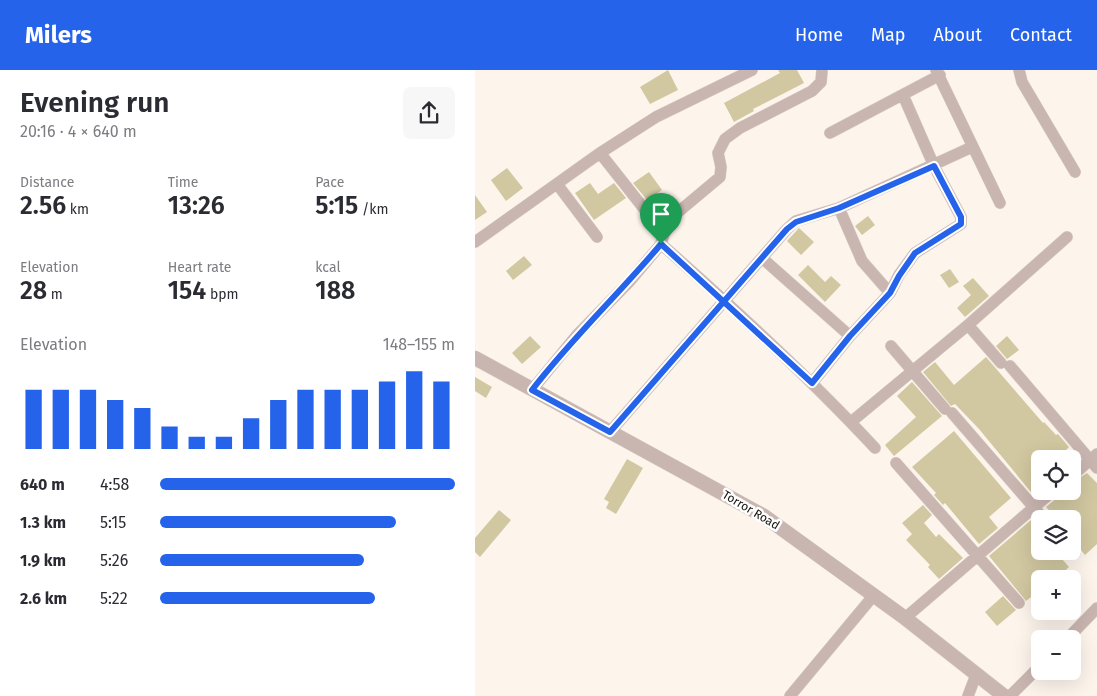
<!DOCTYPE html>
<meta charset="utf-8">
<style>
:root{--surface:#fff;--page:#f7f7f7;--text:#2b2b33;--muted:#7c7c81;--accent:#2563eb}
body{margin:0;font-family:"Fira Sans",sans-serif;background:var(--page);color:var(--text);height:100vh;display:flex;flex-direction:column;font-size:19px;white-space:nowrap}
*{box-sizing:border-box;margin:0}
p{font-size:16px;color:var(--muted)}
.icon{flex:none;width:28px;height:28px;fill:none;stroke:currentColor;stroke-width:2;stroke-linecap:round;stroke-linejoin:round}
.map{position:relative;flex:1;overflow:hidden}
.drawer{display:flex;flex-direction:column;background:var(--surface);width:475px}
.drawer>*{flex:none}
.buttons{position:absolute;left:556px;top:380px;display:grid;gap:10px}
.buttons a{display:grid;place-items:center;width:50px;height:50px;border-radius:8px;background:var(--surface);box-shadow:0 5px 20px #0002;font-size:25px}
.pin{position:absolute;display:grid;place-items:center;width:42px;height:42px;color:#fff;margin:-51px -21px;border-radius:50% 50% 50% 0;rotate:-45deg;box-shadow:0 0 5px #0007}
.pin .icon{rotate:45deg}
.round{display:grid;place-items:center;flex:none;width:52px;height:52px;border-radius:8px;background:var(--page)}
.head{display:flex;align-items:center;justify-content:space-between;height:85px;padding:0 20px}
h1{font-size:28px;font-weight:600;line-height:38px}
.figures{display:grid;grid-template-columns:repeat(3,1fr);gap:8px;height:85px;padding:5px 20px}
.figures div{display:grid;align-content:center}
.figures b{font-size:25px;font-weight:600}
.figures small{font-size:14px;font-weight:400}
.figures p{font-size:14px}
.chart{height:140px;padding:10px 20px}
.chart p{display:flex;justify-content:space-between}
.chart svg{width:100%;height:90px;margin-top:5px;stroke:var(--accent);stroke-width:6}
ul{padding:0 20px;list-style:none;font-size:16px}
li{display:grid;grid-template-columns:80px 60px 1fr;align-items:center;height:38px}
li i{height:12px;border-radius:6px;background:var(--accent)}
header{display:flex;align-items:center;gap:30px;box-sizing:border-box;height:70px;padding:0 25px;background:var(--accent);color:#fff}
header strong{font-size:24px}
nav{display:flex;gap:28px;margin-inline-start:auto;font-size:18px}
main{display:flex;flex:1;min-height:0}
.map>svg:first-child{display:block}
</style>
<header>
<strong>Milers</strong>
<nav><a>Home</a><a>Map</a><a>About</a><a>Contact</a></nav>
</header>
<main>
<section class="drawer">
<div class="head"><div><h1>Evening run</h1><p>20:16 · 4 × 640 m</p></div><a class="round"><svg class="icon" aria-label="share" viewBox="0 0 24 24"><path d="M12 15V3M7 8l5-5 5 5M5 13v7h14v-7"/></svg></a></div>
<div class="figures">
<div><p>Distance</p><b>2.56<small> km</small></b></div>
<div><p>Time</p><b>13:26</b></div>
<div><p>Pace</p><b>5:15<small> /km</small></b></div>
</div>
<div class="figures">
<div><p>Elevation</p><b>28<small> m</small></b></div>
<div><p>Heart rate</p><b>154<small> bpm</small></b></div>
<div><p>kcal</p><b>188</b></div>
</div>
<div class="chart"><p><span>Elevation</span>148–155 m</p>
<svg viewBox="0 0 160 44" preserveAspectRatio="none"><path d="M5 44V15M15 44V15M25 44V15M35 44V20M45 44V24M55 44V33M65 44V38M75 44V38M85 44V29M95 44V20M105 44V15M115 44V15M125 44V15M135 44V11M145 44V6M155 44V11"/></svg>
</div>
<ul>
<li><b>640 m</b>4:58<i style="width:100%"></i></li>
<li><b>1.3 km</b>5:15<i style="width:80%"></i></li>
<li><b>1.9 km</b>5:26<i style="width:69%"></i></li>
<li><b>2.6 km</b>5:22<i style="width:73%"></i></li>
</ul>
</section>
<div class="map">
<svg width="622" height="626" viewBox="0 0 622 626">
<rect width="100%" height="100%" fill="#fdf4ec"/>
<!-- building -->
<path fill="#d1c8a1" d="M193,0l10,20 -28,14 -10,-17z
M303,0h19l7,13 -51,26 1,2 -20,11 -10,-19 56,-30z
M32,98l16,20 -17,13 -15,-21z
M174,102l13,18 -15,10 -14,-17z
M115,113l8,11 16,-11 12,15 -32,22 -19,-27z
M0,125l12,17 -12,8z
M393,146l7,9 -13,10 -7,-9z
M324,158l15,14 -13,13 -14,-14z
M49,186l8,9 -19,15 -7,-9z
M333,195l17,17 6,-6 10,9 -16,17 -27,-27z
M475,199l9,13 -10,6 -9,-13z
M498,208l16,18 -24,21 -8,-9 14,-13 -8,-9z
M55,266l11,11 -19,17 -10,-11z
M532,266l12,14 -12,9 -11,-13z
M511,287l57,66 1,-1 12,13 2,-1 11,13 -3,3 11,12 -4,3v-6h-33l1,32 -6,6 -56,-68 -24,-25 -4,2 -28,-34 12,-10 19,23z
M0,307l17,10 -6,11 -11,-7z
M437,312l30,34 -48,40 -9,-11 31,-28 -19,-21z
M479,361l57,67 -22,19 9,11 -19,16 -34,-41 -2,2 -9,-10 2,-2 -24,-26z
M152,389l16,9 -27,46 -10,-6 3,-6 -5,-3z
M612,403l10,10v61l-12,11 -11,-13 3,-2 -4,-5v-16h-16l-11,-12 12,-10 2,-6h13v-9z
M448,435l9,10 -8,8 12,14 3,-3 24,24 -24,21 -11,-12 2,-2 -24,-25 6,-6 -10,-11z
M24,440l12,10 -31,37 -5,-5v-14z
M556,450l9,11v20h15l14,16 -13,12h-16v11l-14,11 -37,-45z
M528,526l13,14 -19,16 -12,-14z"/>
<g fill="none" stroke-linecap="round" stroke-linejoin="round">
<!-- minor casing -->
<g stroke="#d8d0c9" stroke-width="12">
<path id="minor" d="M461,0l64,133
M544,0l3,12 53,90
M355,63l110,-58
M125,83l64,81
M82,114l40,53
M364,138l23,53 28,32
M0,172l125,-89 56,-36 96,-47
M186,174c74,65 147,132 214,204
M287,188l88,78
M493,255l33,38
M416,276l54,63
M535,296l87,102
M337,313l38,-47 40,-43 9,-18 16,-22 46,-29v-7l-27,-51 -31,-71
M57,320l45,-55 53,-54 31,-37 3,-10 13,-21 43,-36 1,-10 -3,-14 7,-14 15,-11 72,-37 9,-9 1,-12
M477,343l92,106
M376,352l117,-97 99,-88
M135,362l177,-203 9,-8 43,-13 133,-61
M421,393l123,140
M598,405l24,-21
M598,481l2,2
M430,548l148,-127
M592,569l30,-31
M315,626l84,-101
M493,626l8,-21
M535,626l30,-30"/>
</g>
<!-- tertiary casing -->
<g stroke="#d8d0c9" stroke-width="15">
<path id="tertiary" d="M0,288l289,158 141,102 99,78"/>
</g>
<!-- minor -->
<use href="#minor" stroke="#cab6b1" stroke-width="11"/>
<!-- tertiary -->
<use href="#tertiary" stroke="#cab6b1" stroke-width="14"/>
</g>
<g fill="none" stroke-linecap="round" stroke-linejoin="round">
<!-- route casing -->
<g stroke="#fff" stroke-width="10">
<path id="route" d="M186,174c-42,50 -89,94 -129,146l78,42 177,-203 9,-7 43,-14 95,-42 27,51v7l-46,29 -16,23 -9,17 -40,43 -38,47 -151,-139"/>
</g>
<!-- route -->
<use href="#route" stroke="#2563eb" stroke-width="6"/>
</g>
<g text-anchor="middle" stroke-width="5" stroke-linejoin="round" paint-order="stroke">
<!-- street labels -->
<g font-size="12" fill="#171411" stroke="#fff">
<text transform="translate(276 440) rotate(31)" y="4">Torror Road</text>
</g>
</g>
</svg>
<div class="buttons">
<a><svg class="icon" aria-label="locate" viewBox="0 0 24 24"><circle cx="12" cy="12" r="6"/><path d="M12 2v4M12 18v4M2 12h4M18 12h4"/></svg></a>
<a><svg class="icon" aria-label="layers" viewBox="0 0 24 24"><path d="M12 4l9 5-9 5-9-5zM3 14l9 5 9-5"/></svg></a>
<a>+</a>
<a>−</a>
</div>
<div class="pin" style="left:186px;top:174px;background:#1e9e55"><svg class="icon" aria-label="arrive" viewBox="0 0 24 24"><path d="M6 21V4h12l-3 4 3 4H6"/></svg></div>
</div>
</main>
